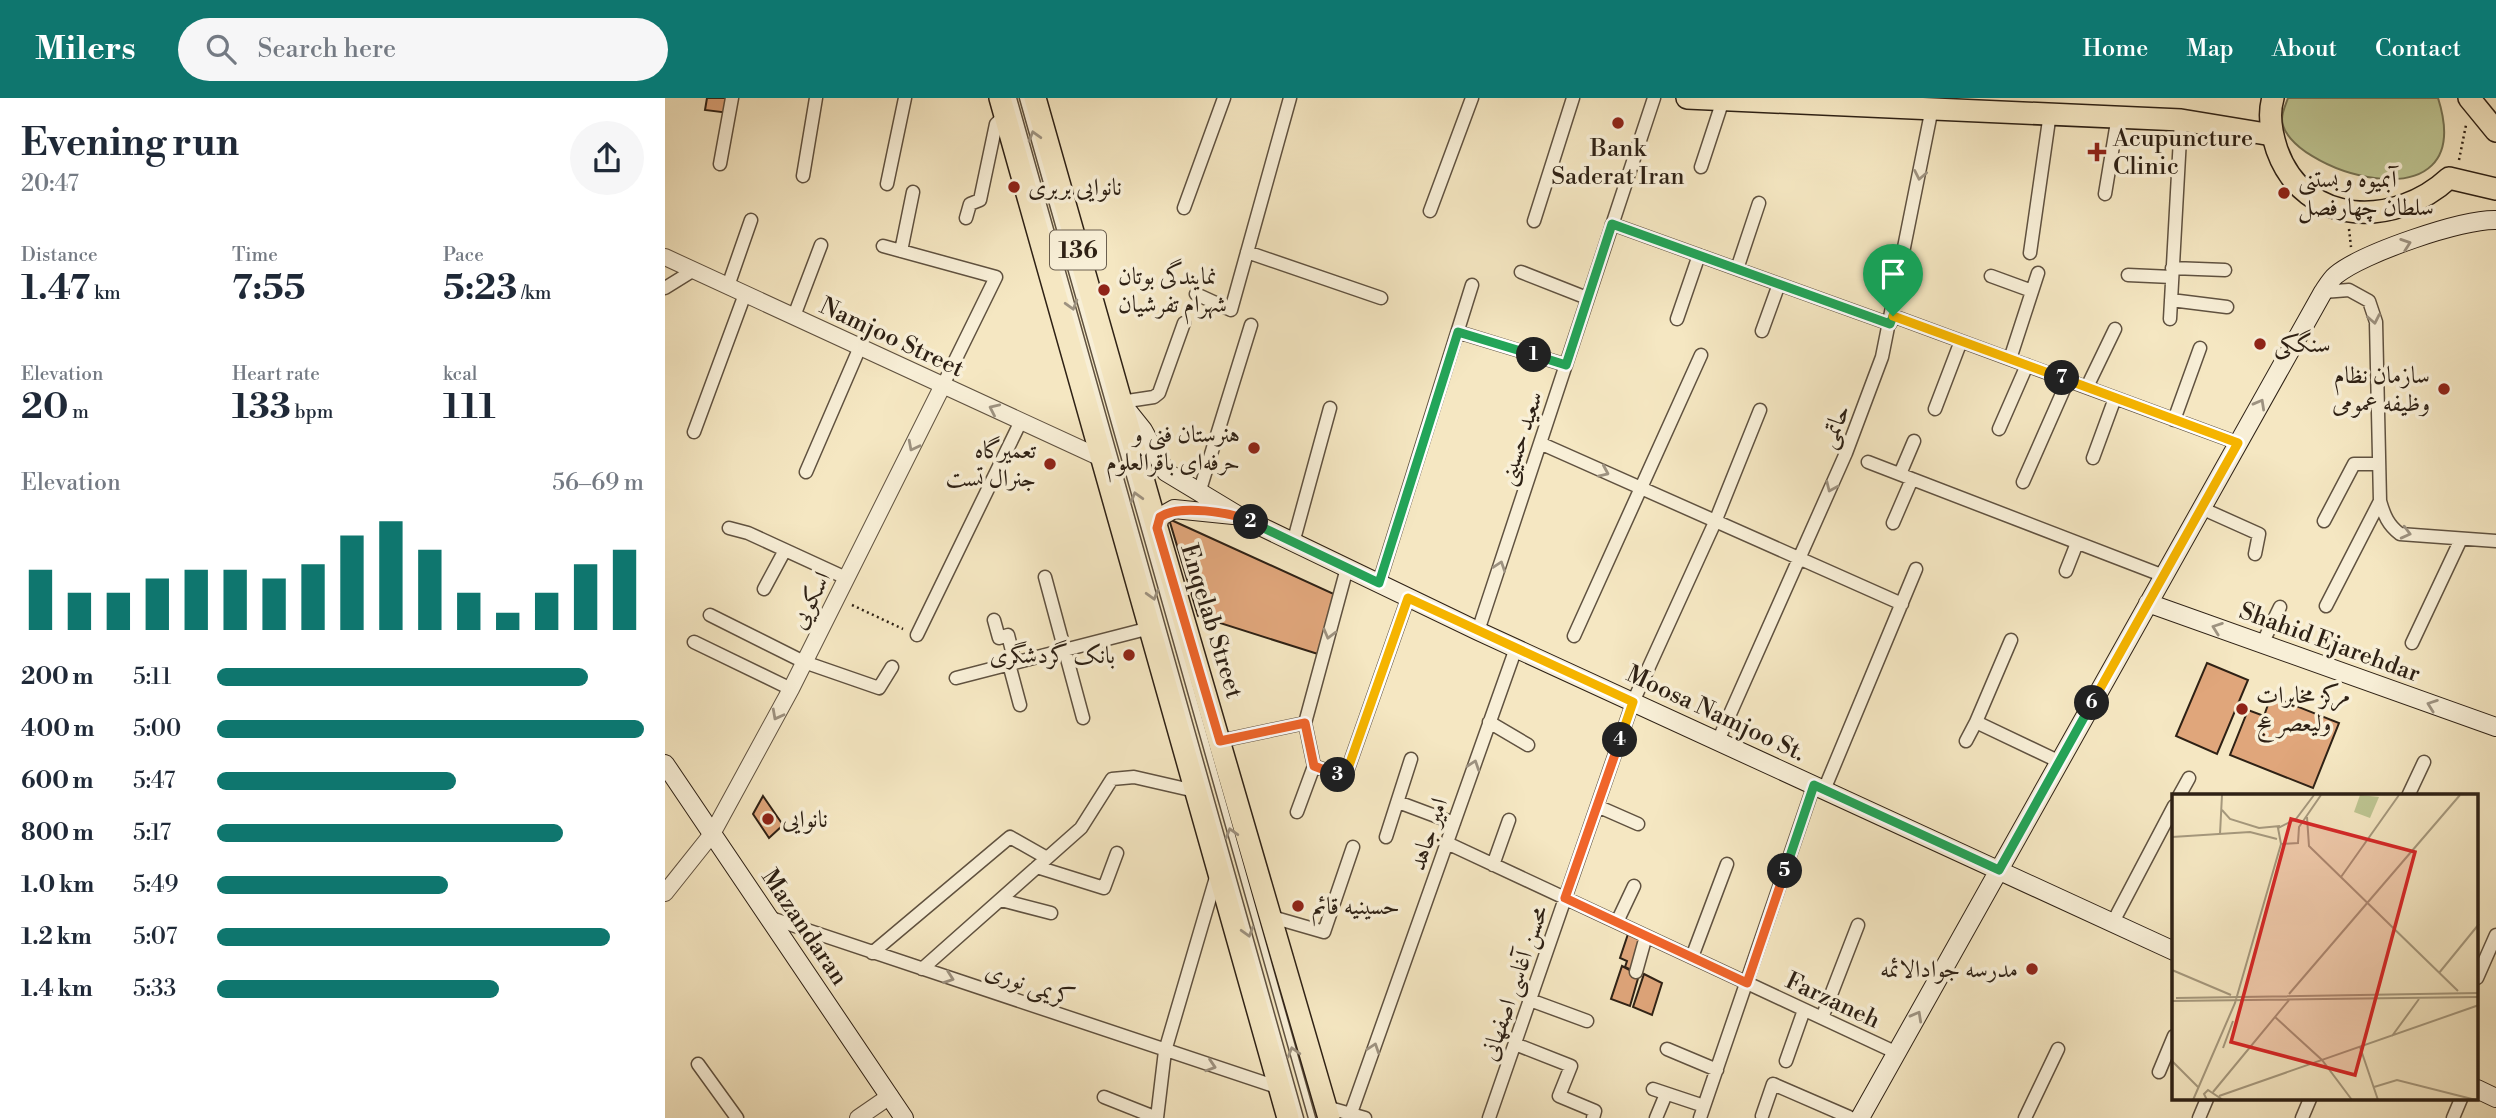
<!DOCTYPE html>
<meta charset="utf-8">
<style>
:root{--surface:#fff;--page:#f6f6f7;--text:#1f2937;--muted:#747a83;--accent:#0f766e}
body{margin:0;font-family:"Libre Bodoni",Amiri,serif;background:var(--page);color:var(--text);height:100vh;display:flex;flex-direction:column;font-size:26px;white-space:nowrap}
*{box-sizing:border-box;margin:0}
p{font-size:23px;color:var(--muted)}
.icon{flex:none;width:38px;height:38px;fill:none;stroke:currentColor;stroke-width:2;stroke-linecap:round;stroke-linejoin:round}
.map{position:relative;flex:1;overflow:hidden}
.details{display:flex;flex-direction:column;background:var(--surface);width:665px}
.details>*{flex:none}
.pin{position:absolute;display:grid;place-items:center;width:60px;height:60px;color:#fff;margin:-72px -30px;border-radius:50% 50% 50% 0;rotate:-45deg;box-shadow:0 0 7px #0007}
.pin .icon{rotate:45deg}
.km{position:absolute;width:35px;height:35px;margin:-18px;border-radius:50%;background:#222;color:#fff;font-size:19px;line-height:35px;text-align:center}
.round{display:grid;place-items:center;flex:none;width:74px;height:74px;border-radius:37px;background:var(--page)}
.summary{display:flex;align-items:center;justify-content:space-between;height:119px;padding:0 21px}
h1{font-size:38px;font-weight:700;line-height:52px}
.figures{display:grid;grid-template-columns:repeat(3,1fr);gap:10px;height:119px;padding:7px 21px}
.figures div{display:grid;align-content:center}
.figures b{font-size:35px;font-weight:700}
.figures small{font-size:19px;font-weight:400}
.figures p{font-size:19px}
.chart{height:196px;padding:14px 21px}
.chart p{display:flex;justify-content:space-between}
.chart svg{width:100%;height:126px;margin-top:7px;stroke:var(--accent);stroke-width:6}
ul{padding:0 21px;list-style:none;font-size:23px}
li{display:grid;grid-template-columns:112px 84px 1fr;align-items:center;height:52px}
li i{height:18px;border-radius:9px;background:var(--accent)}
header{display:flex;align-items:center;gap:42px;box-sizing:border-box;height:98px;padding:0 35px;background:var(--accent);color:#fff}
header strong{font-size:33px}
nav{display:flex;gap:38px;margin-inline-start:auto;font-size:24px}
.search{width:490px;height:63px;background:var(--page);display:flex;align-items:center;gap:18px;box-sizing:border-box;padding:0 24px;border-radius:38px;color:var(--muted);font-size:26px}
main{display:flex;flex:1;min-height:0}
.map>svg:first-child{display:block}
</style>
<header>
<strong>Milers</strong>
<div class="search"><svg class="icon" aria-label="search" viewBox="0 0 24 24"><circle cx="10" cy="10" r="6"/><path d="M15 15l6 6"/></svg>Search here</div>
<nav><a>Home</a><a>Map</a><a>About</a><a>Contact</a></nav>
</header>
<main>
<section class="details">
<div class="summary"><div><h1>Evening run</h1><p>20:47</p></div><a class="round"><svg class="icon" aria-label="share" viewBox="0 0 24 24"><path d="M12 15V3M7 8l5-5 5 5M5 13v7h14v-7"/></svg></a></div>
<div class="figures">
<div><p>Distance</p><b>1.47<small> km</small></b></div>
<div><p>Time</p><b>7:55</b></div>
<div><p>Pace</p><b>5:23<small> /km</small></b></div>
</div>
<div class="figures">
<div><p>Elevation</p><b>20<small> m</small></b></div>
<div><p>Heart rate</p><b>133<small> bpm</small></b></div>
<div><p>kcal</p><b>111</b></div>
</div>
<div class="chart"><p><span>Elevation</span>56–69 m</p>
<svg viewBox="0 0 160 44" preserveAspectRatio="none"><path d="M5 44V23M15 44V31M25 44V31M35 44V26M45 44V23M55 44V23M65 44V26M75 44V21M85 44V11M95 44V6M105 44V16M115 44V31M125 44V38M135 44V31M145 44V21M155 44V16"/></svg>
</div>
<ul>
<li><b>200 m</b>5:11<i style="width:87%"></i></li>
<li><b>400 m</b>5:00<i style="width:100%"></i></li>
<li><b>600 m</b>5:47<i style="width:56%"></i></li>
<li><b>800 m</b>5:17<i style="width:81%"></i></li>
<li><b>1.0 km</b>5:49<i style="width:54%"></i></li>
<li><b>1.2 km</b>5:07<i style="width:92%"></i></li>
<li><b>1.4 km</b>5:33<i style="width:66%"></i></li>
</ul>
</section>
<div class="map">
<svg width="1831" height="1020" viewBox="0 0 1831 1020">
<rect width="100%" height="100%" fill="#f5e7c2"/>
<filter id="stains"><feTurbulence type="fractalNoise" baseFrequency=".00286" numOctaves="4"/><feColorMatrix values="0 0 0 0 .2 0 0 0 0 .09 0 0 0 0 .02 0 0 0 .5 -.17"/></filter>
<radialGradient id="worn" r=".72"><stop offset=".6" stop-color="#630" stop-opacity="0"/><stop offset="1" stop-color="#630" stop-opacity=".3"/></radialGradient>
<!-- green -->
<path fill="#bec592" stroke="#767354" stroke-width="2" d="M1623,0h150c43,135 -156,72 -156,21 0,-7 4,-15 6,-21z"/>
<!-- building -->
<path fill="#e0a67b" stroke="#2e2115" stroke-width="2" d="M42,0h24l-2,15 -24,-3z
M504,421l167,76 -15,60 -123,-39z
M1542,565l41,17 -31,74 -41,-18z
M1606,598l68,27 -26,65 -83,-33 18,-45 16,6z
M98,698l20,29 -14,13 -16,-24z
M964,833l14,6 -10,34 -8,-4 2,-6 -7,-3z
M957,868l17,9 -9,31 -19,-7z
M979,876l18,9 -10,32 -19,-8z"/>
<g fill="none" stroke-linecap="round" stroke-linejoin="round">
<!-- service casing -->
<g stroke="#605240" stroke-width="9">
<path id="service" d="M348,0l287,1020
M358,0l289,1020"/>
</g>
<!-- minor casing -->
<g stroke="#605240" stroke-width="15">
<path id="minor" d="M55,66l12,-66
M1036,69l22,-67
M138,78l13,-78
M222,86l18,-86
M1440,96l13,-78
M519,110l40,-110
M765,113l42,-113
M301,120l4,-14 10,-4 16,-76 9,-9
M869,123l39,-123
M947,126l278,100
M218,148l113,31 -53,108
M236,153l12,-59
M582,154l134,46
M1365,155l20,-140
M1507,170l53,2
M1072,171l22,-66
M856,174l66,26
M1463,177l44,2
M1326,178l41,15
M63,188l23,-66
M0,190l29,-18
M1658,194l26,-2 20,11 7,21 4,179c4,14 8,24 20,33l96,7
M531,196l35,16 59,-212
M1506,202l56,7
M129,218l27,-71
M1228,218l345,127
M1012,221l22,-64
M1505,221l11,-199
M1097,233l17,-47
M793,234l108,33
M1345,261l28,-86
M1422,289l28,-58
M456,304l33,-5 5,-4 25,-70
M1270,311l26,-68
M1509,322l26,-72
M1334,331l28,-64
M29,334l51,-138
M877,346l360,160
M1428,360l22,-60
M1203,364l296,114
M141,374l54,-125
M1235,376l14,-33
M1358,384l45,-102
M534,395l52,-168
M1536,410l58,26 -4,20
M1659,423l30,-57h25
M1228,425l19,-44
M64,430l19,5 98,45
M628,445l37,-135
M1401,473l11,-28
M380,479l38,141
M714,485l93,-298
M99,491l21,-39
M1661,508l54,-105
M45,517l94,47 75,26 13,-21
M329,522l5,18 9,-3 7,28
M813,533l176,-533
M252,537l104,-214
M909,538l127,-281
M29,544l97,47
M1747,545l49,-104
M1597,546l18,-37
M344,566l11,41
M291,580l194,-50
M824,624l39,23
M1311,624l35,-82
M640,625l9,43 31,11 63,-179
M555,643l85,-18 42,-155
M1053,643l128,-288 36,-96 50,-249
M1301,643l10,-19 84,40
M1159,692l92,-221
M1514,698l10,-18
M1743,698l16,-34
M733,704l56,21
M932,708l41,18
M632,714l17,-46
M721,739l25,-78
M782,745l450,210
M828,767l16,-45
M372,769l67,21 13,-35
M336,802l50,13
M103,819l512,171
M607,819l52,15 29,-85
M952,824l17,-36
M1448,824l61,-116
M207,855l138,-116 37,21
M1027,859l35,-93
M257,871l159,-141 31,-49 22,-2 61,14
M971,874l10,-36
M1812,880l19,-43
M865,902l57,21
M1157,920l36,-93
M850,946l56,22 -12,30 36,15 -2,7
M1002,951l50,21
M1121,963l18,-51
M33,966l39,54
M1494,974l15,-36
M988,991l51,17
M439,999l53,21
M661,1009l39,11
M686,1015l165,-465
M1097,1018l11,-32 76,33
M492,1020l8,-67 52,-177
M824,1020l144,-416 82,-180 45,-112
M991,1020l10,-24
M1035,1020l114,-333
M1360,1020l33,-69
M1534,1020l8,-19
M1637,1020l8,-19
M1788,1020l8,-19"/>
</g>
<!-- tertiary casing -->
<g stroke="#605240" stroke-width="18">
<path id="tertiary" d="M0,159l436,201
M0,795l47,-59 79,-145 152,-304
M193,1020l32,-22"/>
</g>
<!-- secondary casing -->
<g stroke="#2e2115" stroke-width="20">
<path id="secondary" d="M458,307l20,25 23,42 73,44 239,115 696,320
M492,430l3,-11 14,-8 59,6
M1483,505l348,124
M0,666l239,354
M1812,991l19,9
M1195,1020l463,-826c4,-6 8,-13 13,-17 27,-22 126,-56 160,-55"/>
</g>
<!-- primary casing -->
<g stroke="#2e2115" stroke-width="24">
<path id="primary" d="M335,0l288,1020
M370,0l122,430 172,590
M1022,0l494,22 91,15"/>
</g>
<!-- trunk casing -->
<g stroke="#2e2115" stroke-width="24">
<path id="trunk" d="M1608,0c-5,16 -1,37 4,52 28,78 119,77 172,28l47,11
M1804,0l27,33"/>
</g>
<!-- path -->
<path stroke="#2e2115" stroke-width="2.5" stroke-dasharray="2 3.5" stroke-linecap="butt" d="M1794,62l7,-35
M1684,131l2,18
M187,507l51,24"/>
<!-- service -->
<use href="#service" stroke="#f8efd7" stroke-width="6"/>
<!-- minor -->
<use href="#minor" stroke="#f8efd7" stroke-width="12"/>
<!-- tertiary -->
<use href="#tertiary" stroke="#f8efd7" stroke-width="16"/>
<!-- secondary -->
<use href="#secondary" stroke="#f8efd7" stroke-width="18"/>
<!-- primary -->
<use href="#primary" stroke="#f5e7c2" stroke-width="21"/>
<!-- trunk -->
<use href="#trunk" stroke="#f5e7c2" stroke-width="21"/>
</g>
<!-- one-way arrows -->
<defs><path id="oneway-chevron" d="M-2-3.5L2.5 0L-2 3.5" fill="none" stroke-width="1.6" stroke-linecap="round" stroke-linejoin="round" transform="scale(1.75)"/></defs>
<g stroke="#9d9280">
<use href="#oneway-chevron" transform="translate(369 38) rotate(-106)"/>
<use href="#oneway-chevron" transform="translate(1255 77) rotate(101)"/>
<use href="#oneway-chevron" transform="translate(1741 146) rotate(-19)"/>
<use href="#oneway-chevron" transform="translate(407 207) rotate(74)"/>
<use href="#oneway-chevron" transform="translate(1709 221) rotate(79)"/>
<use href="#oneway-chevron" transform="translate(1595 306) rotate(-61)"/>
<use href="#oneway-chevron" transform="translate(329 311) rotate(-155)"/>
<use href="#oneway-chevron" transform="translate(248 348) rotate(117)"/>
<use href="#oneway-chevron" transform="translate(939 374) rotate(24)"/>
<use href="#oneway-chevron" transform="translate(1166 389) rotate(114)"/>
<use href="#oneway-chevron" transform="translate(471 399) rotate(-106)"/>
<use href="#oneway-chevron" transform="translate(1741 435) rotate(14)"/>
<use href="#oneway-chevron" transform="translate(835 468) rotate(-71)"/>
<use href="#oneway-chevron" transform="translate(488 497) rotate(74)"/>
<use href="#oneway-chevron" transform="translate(1552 530) rotate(-160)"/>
<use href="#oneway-chevron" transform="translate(664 536) rotate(105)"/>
<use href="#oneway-chevron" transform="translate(1767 607) rotate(-160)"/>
<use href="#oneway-chevron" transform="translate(112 617) rotate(118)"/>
<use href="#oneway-chevron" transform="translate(809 667) rotate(-71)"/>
<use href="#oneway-chevron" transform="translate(566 735) rotate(-106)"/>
<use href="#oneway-chevron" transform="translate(583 834) rotate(74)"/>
<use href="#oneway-chevron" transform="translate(284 880) rotate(19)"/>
<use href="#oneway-chevron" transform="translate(1252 918) rotate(-61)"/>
<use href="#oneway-chevron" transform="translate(709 950) rotate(-71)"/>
<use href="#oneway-chevron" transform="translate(628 954) rotate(-106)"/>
<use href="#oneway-chevron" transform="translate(546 968) rotate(18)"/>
</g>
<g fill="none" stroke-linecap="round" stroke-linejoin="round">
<!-- split-1 casing -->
<g stroke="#fff" stroke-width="14">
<path id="split-1" d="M869,257l32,10 46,-141 278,100 3,-8"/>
</g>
<!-- split-2 casing -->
<g stroke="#fff" stroke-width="14">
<path id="split-2" d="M586,424l128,61 79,-251 76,23"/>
</g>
<!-- split-3 casing -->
<g stroke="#fff" stroke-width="14">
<path id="split-3" d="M586,424c-19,-10 -73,-18 -91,-5l-3,11 63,213 85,-18 9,43 24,9"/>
</g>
<!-- split-4 casing -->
<g stroke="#fff" stroke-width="14">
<path id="split-4" d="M673,677l7,2 63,-179 225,104 -13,38"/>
</g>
<!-- split-5 casing -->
<g stroke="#fff" stroke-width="14">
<path id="split-5" d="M955,642l-55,158 182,85 38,-112"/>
</g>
<!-- split-6 casing -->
<g stroke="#fff" stroke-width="14">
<path id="split-6" d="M1120,773l29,-86 185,85 93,-167"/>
</g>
<!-- split-7 casing -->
<g stroke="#fff" stroke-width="14">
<path id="split-7" d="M1397,280l176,65 -146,260"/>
</g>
<!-- split-8 casing -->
<g stroke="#fff" stroke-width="14">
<path id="split-8" d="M1228,218l169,62"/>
</g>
<!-- split-1 -->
<use href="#split-1" stroke="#22a559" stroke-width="9"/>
<!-- split-2 -->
<use href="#split-2" stroke="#22a559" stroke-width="9"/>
<!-- split-3 -->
<use href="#split-3" stroke="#f0652b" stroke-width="9"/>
<!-- split-4 -->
<use href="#split-4" stroke="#f5b400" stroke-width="9"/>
<!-- split-5 -->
<use href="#split-5" stroke="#f0652b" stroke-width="9"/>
<!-- split-6 -->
<use href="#split-6" stroke="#22a559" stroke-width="9"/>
<!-- split-7 -->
<use href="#split-7" stroke="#f5b400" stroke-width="9"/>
<!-- split-8 -->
<use href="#split-8" stroke="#f5b400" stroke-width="9"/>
</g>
<!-- markers -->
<g fill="#8f2418" stroke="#f8efd7" stroke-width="2.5">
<circle cx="953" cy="25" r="7"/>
<path d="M1428.5 43.5h7v7h7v7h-7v7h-7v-7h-7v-7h7z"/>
<circle cx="349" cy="89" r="7"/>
<circle cx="1619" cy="95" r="7"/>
<circle cx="439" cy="192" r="7"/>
<circle cx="1595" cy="246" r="7"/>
<circle cx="1779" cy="291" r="7"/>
<circle cx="589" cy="350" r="7"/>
<circle cx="385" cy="366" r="7"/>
<circle cx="464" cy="557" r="7"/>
<circle cx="1577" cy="611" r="7"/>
<circle cx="103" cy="721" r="7"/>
<circle cx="633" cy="808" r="7"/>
<circle cx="1367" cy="871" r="7"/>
</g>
<g text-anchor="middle" stroke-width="7" stroke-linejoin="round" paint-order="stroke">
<!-- shield labels -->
<rect fill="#f8efd7" stroke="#6b5f4f" stroke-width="2" x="385" y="132.5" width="56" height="39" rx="5"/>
<g font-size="23" font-weight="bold" fill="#2e2115">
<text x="413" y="160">136</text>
</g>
<!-- poi labels -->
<g font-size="24" fill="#2e2115" stroke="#f8efd7" text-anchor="start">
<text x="1448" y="48">Acupuncture<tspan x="1448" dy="28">Clinic</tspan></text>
<text x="953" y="58" text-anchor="middle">Bank<tspan x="953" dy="28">Saderat Iran</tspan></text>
<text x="1633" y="89">آبمیوه و بستنی<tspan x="1633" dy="28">سلطان چهارفصل</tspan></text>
<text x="363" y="97">نانوایی بربری</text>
<text x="453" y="186">نمایندگی بوتان<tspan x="453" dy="28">شهرام تفرشیان</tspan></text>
<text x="1609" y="254">سنگکی</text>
<text x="1765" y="285" text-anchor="end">سازمان نظام<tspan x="1765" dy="28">وظیفه عمومی</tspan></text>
<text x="575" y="344" text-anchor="end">هنرستان فنی و<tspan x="575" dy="28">حرفه‌ای باقرالعلوم</tspan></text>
<text x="371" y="360" text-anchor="end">تعمیرگاه<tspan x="371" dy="28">جنرال تست</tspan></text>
<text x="450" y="565" text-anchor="end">بانک گردشگری</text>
<text x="1591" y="605">مرکز مخابرات<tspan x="1591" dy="28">ولیعصر عج</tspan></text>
<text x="117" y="729">نانوایی</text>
<text x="647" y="816">حسینیه قائم</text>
<text x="1353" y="879" text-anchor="end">مدرسه جوادالائمه</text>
</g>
<!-- street labels -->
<g font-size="24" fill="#2e2115" stroke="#f8efd7">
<text transform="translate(227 239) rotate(25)" y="8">Namjoo Street</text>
<text transform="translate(1169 328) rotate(-67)" y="8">حاتمی</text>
<text transform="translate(855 340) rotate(-72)" y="8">سعید حسینی</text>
<text transform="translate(145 502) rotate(-63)" y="8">اسکویی</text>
<text transform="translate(547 523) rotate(73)" y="8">Enqelab Street</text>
<text transform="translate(1665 544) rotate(20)" y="8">Shahid Ejarehdar</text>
<text transform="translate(1051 615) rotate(25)" y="8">Moosa Namjoo St.</text>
<text transform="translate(763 736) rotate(-71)" y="8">امیر جاهد</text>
<text transform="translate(140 829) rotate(56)" y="8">Mazandaran</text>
<text transform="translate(849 885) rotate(-71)" y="8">محسن آغاسی اصفهانی</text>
<text transform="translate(365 886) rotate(19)" y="8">کریمی نوری</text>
<text transform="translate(1168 902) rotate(25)" y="8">Farzaneh</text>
</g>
</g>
<!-- overview -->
<g transform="translate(1507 696)">
<rect width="306" height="306" fill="#f5e7c2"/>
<path d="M188,1l19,2 -9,21 -16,-6z" fill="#bec592"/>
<path fill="none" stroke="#a5987d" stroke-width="2" d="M142,1l-18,24 -18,9 3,16 17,-1 1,-16 22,-32M50,16l8,9 29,9 21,-2M135,23l2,29 149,145M48,40l2,-39M0,43l78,-5 27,7M169,83l58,-82M0,176l59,25M267,179l40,-49M117,200l171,-199M4,204l302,-5M0,207l306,-4M103,223l47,43 30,40M220,242l27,-37M188,253l18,53M51,254l10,-27M0,267l27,27M202,293l23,-7 79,20M41,298l76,-92M47,302l260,-91M21,306l42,-97 46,-159M35,306l-3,-6 4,-4 15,10"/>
<path fill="#d62828" fill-opacity="0.15" stroke="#d62828" stroke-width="3.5" d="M119,25l124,33 -60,223 -124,-33z"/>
<rect width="306" height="306" fill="none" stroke="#2e2115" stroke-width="3.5"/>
</g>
<rect width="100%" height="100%" filter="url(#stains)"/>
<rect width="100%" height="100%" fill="url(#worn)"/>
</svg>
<div class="pin" style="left:1228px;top:218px;background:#1e9e55"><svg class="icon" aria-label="arrive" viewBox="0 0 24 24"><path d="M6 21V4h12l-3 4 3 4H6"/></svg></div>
<b class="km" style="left:869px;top:257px">1</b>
<b class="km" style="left:586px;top:424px">2</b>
<b class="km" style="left:673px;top:677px">3</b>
<b class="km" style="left:955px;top:642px">4</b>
<b class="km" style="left:1120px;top:773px">5</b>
<b class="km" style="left:1427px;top:605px">6</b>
<b class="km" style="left:1397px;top:280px">7</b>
</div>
</main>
